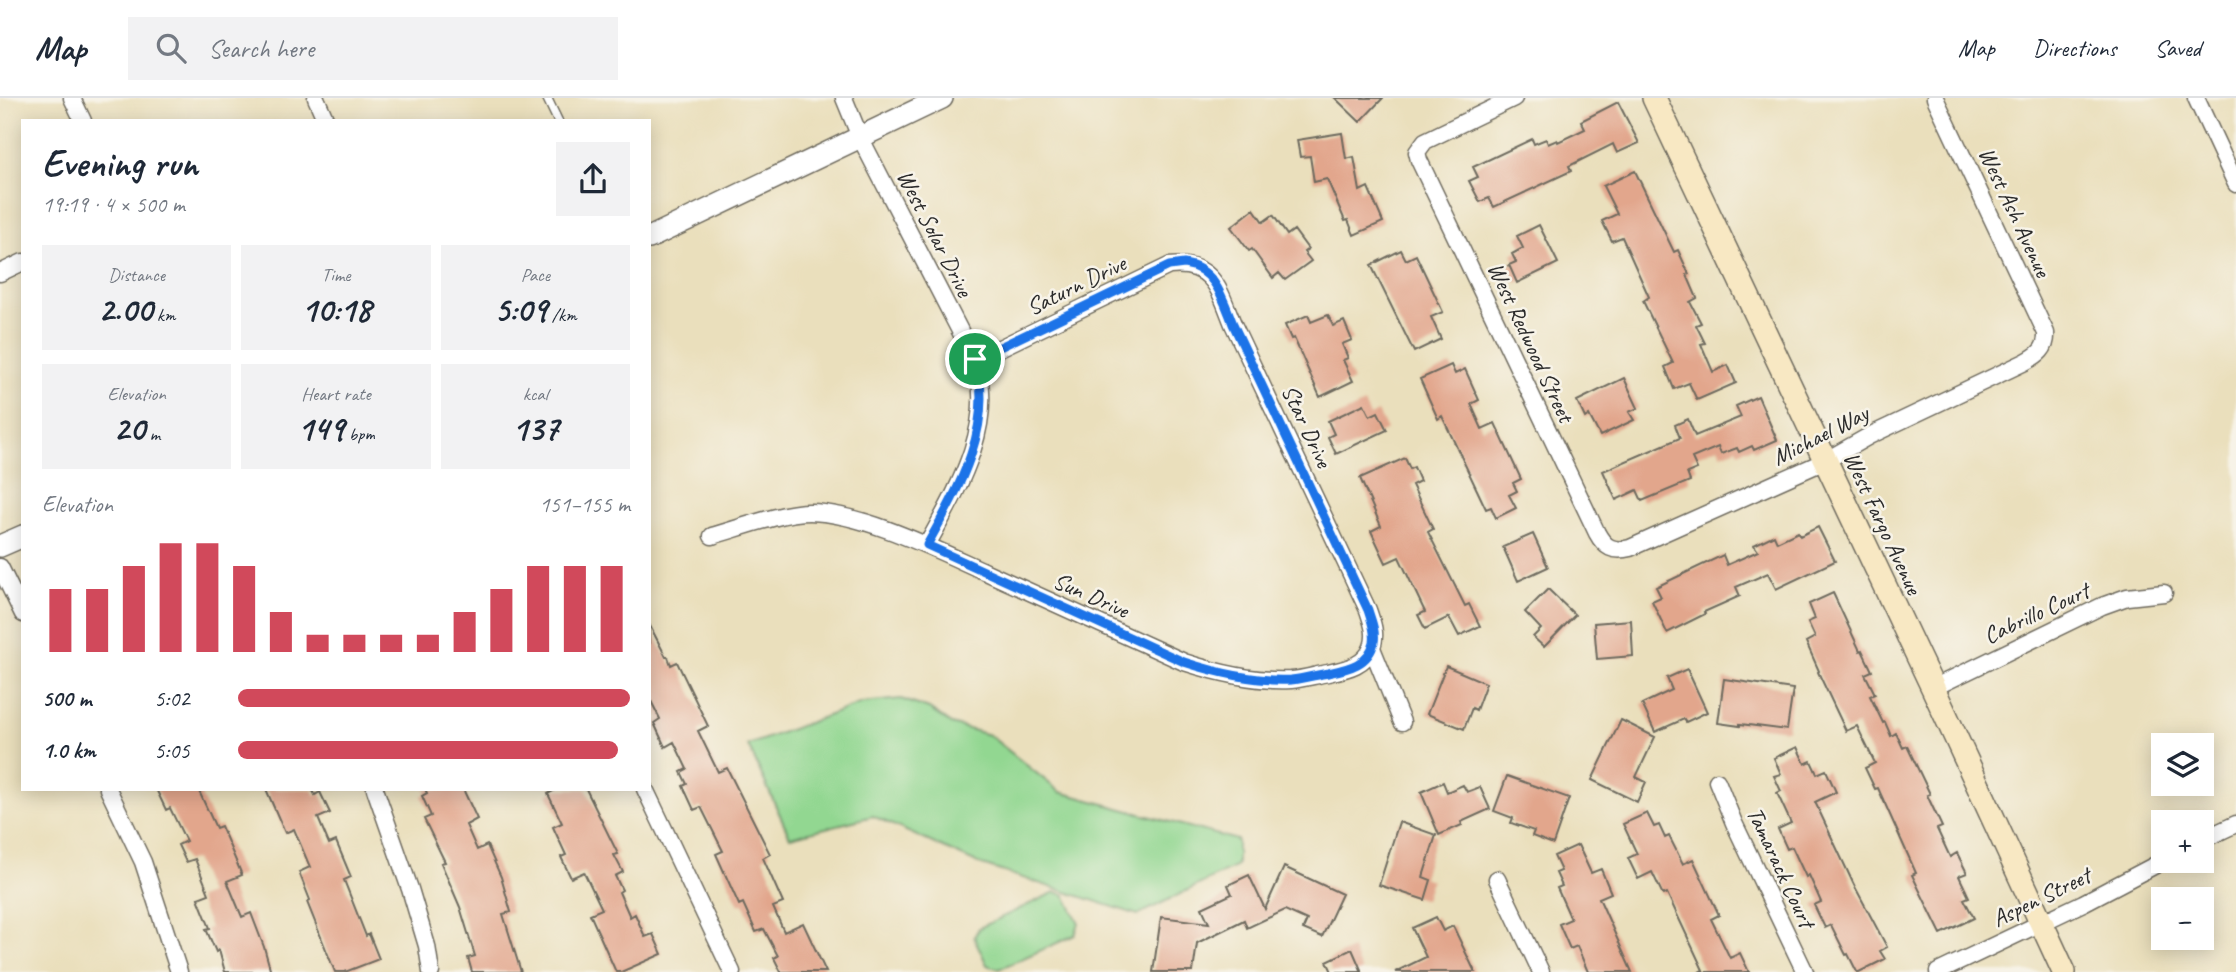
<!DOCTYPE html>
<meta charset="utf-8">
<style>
:root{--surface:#fff;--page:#f2f2f3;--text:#1f2937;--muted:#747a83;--line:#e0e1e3;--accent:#d1495b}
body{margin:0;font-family:Caveat,sans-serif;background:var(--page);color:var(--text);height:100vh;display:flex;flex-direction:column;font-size:26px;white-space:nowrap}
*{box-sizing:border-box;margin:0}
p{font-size:23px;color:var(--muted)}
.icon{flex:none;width:38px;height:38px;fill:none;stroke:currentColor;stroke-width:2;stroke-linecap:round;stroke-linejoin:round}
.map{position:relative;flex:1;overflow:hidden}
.details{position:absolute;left:21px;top:21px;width:630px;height:672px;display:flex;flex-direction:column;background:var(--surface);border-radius:0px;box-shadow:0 4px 18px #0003}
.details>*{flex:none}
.tools{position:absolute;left:2151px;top:635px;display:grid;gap:14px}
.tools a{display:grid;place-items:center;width:63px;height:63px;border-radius:0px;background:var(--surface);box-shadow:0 4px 18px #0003;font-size:35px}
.pin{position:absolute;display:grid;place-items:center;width:60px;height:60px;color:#fff;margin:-30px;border:4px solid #fff;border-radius:50%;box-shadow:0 2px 7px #0007}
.round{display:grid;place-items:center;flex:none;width:74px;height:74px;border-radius:0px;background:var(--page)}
.headline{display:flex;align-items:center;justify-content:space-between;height:119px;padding:0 21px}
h1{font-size:38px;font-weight:800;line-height:52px}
.figures{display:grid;grid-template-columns:repeat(3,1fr);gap:10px;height:119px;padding:7px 21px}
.figures div{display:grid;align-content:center;border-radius:0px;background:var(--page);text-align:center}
.figures b{font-size:35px;font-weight:800}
.figures small{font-size:19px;font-weight:400}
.figures p{font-size:19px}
.chart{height:196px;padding:14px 21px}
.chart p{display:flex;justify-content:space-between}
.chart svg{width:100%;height:126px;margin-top:7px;stroke:var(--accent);stroke-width:6}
ul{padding:0 21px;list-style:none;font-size:23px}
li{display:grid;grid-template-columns:112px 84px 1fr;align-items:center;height:52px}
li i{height:18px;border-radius:9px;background:var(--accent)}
header{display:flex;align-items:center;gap:42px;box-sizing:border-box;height:98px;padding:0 35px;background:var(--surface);border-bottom:2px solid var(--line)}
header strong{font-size:33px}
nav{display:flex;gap:38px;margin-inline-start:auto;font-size:24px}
.search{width:490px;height:63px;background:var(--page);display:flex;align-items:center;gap:18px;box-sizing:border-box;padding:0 24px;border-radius:0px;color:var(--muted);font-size:26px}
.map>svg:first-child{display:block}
</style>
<header>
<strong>Map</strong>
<div class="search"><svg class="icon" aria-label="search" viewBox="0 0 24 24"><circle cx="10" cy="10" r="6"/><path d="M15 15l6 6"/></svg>Search here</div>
<nav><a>Map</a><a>Directions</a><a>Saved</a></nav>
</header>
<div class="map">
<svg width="2236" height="874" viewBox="0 0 2236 874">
<rect width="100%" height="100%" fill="#f7f3e8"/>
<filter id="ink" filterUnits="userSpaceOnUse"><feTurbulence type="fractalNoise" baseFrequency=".0143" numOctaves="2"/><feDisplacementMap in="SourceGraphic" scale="14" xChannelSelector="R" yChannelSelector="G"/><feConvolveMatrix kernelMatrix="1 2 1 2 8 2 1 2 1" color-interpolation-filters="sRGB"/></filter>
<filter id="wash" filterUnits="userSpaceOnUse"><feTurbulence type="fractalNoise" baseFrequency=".00686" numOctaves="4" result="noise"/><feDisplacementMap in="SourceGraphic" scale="28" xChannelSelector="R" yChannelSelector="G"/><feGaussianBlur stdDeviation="1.57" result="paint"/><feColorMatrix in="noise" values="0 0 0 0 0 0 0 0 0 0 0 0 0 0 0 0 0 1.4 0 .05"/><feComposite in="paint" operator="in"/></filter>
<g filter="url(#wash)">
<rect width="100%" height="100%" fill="#eadfbc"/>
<!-- green -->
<path fill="#92d791" stroke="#5e815e" stroke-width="2" d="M901,601l28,10 22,15 38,11 71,57 177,48v26l-99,49 -159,-51 -106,-48 -83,21 -42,-92 114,-42z
M1055,794l10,3 14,28 -4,12 -76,34 -12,-4 -13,-28 5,-9z"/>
<g id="blocks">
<!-- building -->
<path fill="#e2a68c" d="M1335,0h48l-23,24z
M1618,4l21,41 -22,10 -4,-9 -44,22 2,5 -77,36 -5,-9 -9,4 -11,-21 9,-4 -5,-10 59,-28 2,5 12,-5 2,5 9,-4 1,2 27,-13 -4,-8z
M1342,35l4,26 8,-2 6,34 8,-4 15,35 -29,13 -6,-15 -3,1 -18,-42 -13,3 -4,-26 -10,1 -3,-17z
M1635,73l39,81 4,-2 11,24 -2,1 10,23 -7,4 11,21 -5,2 9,18 -4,1 12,28 15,-7 8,18 -39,17 -8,-17 -15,6 -9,-22 8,-4 -30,-62 6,-4 -27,-60 -10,4 -10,-20 15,-7 -14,-28z
M1254,111l9,13 10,-7 14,20 7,-5 14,19 -4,3 7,9 -26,19 -6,-7 -6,5 -21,-29 -3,2 -18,-24z
M1539,127l19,38 -41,20 -8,-18 7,-3 -4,-8 11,-6 -6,-12z
M1401,152l5,10 10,-5 27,57 -12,5 10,22 -27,13 -43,-87z
M1308,217l3,7 17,-7 5,11 11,-5 8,19 -10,4 6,14 -5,2 10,21 -33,16 -26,-59 -3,1 -6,-14z
M1451,267l4,9 10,-5 14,31 -8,4 11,25 13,-6 26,56 -8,4 4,8 -8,4 7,13 -20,10 -5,-11 -5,2 -44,-93 -4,3 -18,-40z
M1624,280l14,30 -9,4 5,8 -34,16 -11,-21 -4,3 -8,-17z
M1758,298l19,44 -23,10 -2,-4 -13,6 -2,-4 -16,6 -3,-7 -26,11 5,11 -10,4 3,8 -48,20 -5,-11 -21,10 -13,-29 77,-33 -5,-13 13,-6 7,17 46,-19 -5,-11z
M1364,306l6,12 8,-4 9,18 -51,24 -8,-17 6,-3 -6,-13z
M1405,360l5,11 4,-2 6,14 -8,4 21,44 -5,3 37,74 4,-2 11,22 -21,10 -10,-19 -24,12 -7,-14 7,-3 -26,-55 -13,6 -15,-32 10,-5 -21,-48z
M1818,429l17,34 -59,28 -8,-16 -32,14 4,9 -36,16 1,2 -38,19 -15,-32 9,-4 -5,-10 67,-32 4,10 31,-14 -4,-6 20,-10 3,7 21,-10 2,4z
M1533,436l15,33 -30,14 -15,-34z
M1548,491l27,26 -31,32 -11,-10 8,-8 -16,-17z
M1833,495l27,58 2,-1 10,21 -7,3 10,20 -5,2 13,27 2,-1 6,14 5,-3 7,15 4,-2 23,48 -3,1 15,32 -5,2 13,28 7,-4 10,20 -8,3 10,21 -5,2 10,19 -33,16 -29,-59 4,-2 -38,-85 -3,1 -10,-21 10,-5 -18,-37 -11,5 -28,-59 1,-1 -13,-29 9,-5 -7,-15 7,-3 -6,-15z
M1631,522l2,36 -36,3 -3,-36z
M649,526l17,33h2l3,8 6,-3 31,64 -10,5 20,41 9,-4 43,86 -7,4 20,45 -10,4 11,25 19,-9 23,49h-45l-7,-14 4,-2 -14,-27 -8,3 -13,-29 -4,2 -23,-51 7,-3 -22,-44 -7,3 -11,-24 4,-2 -6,-12 6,-3 -13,-27 -9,5 -11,-24 6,-4 -11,-22z
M1446,568l40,17 -10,27 -4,-2 -8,21 -37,-15z
M1687,571l20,43 -21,10 -2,-3 -29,13 -13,-28 30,-14 -5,-12z
M1724,581l69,10 -6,41 -47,-6v2l-22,-3z
M1621,622l34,17 -19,40 10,5 -9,20 -45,-22z
M1797,649l8,17 6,-3 6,13 9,-4 10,22 -21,10 39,83 33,62 -7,4 5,8 -26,13h-2l-9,-18 -2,1 -15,-30 -6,3 -11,-23 7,-3 -12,-27 -3,2 -14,-30 -5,2 -9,-20 13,-6 -14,-30 4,-2 -7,-15 7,-2 -7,-16z
M1507,678l62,22 -16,46 -21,-8 2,-5 -23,-8 2,-5 -19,-7z
M1443,684l4,10 16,-7 4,7 13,-5 10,22 -29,13 1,3 -23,10 -18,-43z
M156,691h42l18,39 5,-2 21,49 -15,6 15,36 9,-4 13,34 7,25h-46l-6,-22 -3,2 -10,-23 4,-1 -12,-30 11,-4 -14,-35 -9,3 -8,-17 8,-4 -16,-33 -4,2z
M266,691h46l3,6 5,-3 10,21 -12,5 11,26 7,-3 15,36 -7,3 22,56 3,-2 10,25 -34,13h-10l-28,-70 3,-2 -11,-28 11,-5 -16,-38 -9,4z
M425,691h38l14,30 -11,6 11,25 10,-5 14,32 10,35 -8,2 18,58h-49l-4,-14 7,-2 -15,-49 -19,-44 4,-1 -21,-43 7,-3 -9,-20 5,-3z
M557,691h29l32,65 -4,1 9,17 -8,4 7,14 -3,2 11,25 5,-3 10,23 8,-3 9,20 -41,18h-5l-26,-58 12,-5 -18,-37 -13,6 -10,-21 5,-2 -13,-28 9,-4 -14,-29z
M1647,715l7,14 5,-2 6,13 4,-2 14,28 10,-5 26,56 -8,4 19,39 10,-5 9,19h-50l4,-2 -36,-77 -4,2 -11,-23 -14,7 -10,-21 9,-4 -14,-30z
M1399,724l37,13 -13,42 8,3 -6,20 -46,-15z
M1578,747l13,28 10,-4 10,24 -12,5 33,74h-44l-11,-26 -7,3 -11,-25 12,-5 -14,-31 5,-2 -6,-13 5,-2 -7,-15z
M1284,769l58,27 -20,43 -19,-8 4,-9 -22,-10 -38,18 -3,-8 -47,23 -4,29h-40l8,-55 48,6 -7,-15 30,-14 -4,-9 21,-10 16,34z
M1436,819l7,14 10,-5 22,46h-80l31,-15 -14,-29z
M1352,851l10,23h-30l-5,-11z"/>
</g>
</g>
<g filter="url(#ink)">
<use href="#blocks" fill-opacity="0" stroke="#6e6a5e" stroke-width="2"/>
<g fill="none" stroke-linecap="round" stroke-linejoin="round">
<!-- service casing -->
<g stroke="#6e6a5e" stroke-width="11">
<path id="service" d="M547,0l11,23"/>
</g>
<!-- minor casing -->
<g stroke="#6e6a5e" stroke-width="19">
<path id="minor" d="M72,0l11,23
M316,0l10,23
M844,0l16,39 115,223c22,64 -18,130 -48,185
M1514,0l-89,43 -8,11 2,8 178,373c8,15 16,19 33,15l195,-87 44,-25 156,-74c13,-7 22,-13 21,-29l-111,-235
M2196,0l40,86
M0,175l23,-11
M712,438c28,-8 70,-24 98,-24 53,1 127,38 176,60 66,30 132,60 198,90 34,11 71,20 107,18 12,-1 25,-5 37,-7 18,-4 37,-7 44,-26 5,-13 0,-25 -4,-37l-135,-286c-14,-35 -20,-63 -64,-58l-194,94
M0,469l23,47
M1372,550l30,74
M1933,590l169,-82 25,-9 37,-4
M1717,683l17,42 71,149
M108,691l35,73 36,110
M375,691l35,100 17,57 4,26
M645,691l87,183
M2202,742l34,-16
M1497,781l44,93
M1938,874l145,-69 80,-42"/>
</g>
<!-- tertiary casing -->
<g stroke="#6e6a5e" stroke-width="24">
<path id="tertiary" d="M649,140l293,-140
M0,448l23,-10"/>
</g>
<!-- secondary casing -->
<g stroke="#6e6a5e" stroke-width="26">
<path id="secondary" d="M1654,0l279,590 131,284"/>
</g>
<!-- service -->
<use href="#service" stroke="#fff" stroke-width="8"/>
<!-- minor -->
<use href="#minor" stroke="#fff" stroke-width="16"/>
<!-- tertiary -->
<use href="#tertiary" stroke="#fff" stroke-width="21"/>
<!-- secondary -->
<use href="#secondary" stroke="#f8e8c3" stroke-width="23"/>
</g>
</g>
<g fill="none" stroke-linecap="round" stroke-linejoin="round" filter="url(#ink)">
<!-- route casing -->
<g stroke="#fff" stroke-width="14">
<path id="route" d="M1184,166c31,4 39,35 49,60l135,286c3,10 8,21 6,32 -5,23 -27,27 -46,31 -12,2 -25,6 -37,7 -36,2 -73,-7 -107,-18l-257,-117c31,-55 69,-121 48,-186l194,-93z"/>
</g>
<!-- route -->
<use href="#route" stroke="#1a73e8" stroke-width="9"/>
</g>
<g text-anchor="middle" stroke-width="5" stroke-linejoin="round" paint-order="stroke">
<!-- street labels -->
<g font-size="24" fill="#2b2b2b" stroke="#f7f3e8">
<text transform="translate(2015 114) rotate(65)" y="8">West Ash Avenue</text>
<text transform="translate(935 135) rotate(63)" y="8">West Solar Drive</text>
<text transform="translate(1076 187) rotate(-26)" y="8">Saturn Drive</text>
<text transform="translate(1531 244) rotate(65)" y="8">West Redwood Street</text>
<text transform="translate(1307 328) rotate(65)" y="8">Star Drive</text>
<text transform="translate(1820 337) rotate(-27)" y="8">Michael Way</text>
<text transform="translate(1883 425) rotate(65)" y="8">West Fargo Avenue</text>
<text transform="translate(1091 497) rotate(24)" y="8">Sun Drive</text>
<text transform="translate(2036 515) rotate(-25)" y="8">Cabrillo Court</text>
<text transform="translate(1781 769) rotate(65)" y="8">Tamarack Court</text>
<text transform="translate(2041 799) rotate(-26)" y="8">Aspen Street</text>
</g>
</g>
</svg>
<div class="tools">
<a><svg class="icon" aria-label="layers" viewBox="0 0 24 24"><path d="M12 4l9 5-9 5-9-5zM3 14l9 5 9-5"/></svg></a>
<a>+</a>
<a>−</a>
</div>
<div class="pin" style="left:975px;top:261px;background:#1e9e55"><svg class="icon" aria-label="arrive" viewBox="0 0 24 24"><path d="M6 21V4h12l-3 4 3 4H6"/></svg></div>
<section class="details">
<div class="headline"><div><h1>Evening run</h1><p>19:19 · 4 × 500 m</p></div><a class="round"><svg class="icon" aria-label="share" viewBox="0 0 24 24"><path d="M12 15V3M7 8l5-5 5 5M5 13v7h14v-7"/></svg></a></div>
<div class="figures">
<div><p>Distance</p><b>2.00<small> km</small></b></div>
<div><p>Time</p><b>10:18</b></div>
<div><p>Pace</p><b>5:09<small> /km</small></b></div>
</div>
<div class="figures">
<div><p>Elevation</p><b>20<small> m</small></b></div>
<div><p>Heart rate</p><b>149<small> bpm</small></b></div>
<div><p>kcal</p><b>137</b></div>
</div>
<div class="chart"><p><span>Elevation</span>151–155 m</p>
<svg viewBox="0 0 160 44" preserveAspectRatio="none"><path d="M5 44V22M15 44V22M25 44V14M35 44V6M45 44V6M55 44V14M65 44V30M75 44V38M85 44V38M95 44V38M105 44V38M115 44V30M125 44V22M135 44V14M145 44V14M155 44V14"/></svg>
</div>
<ul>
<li><b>500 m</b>5:02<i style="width:100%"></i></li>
<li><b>1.0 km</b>5:05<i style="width:97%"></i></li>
</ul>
</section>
</div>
